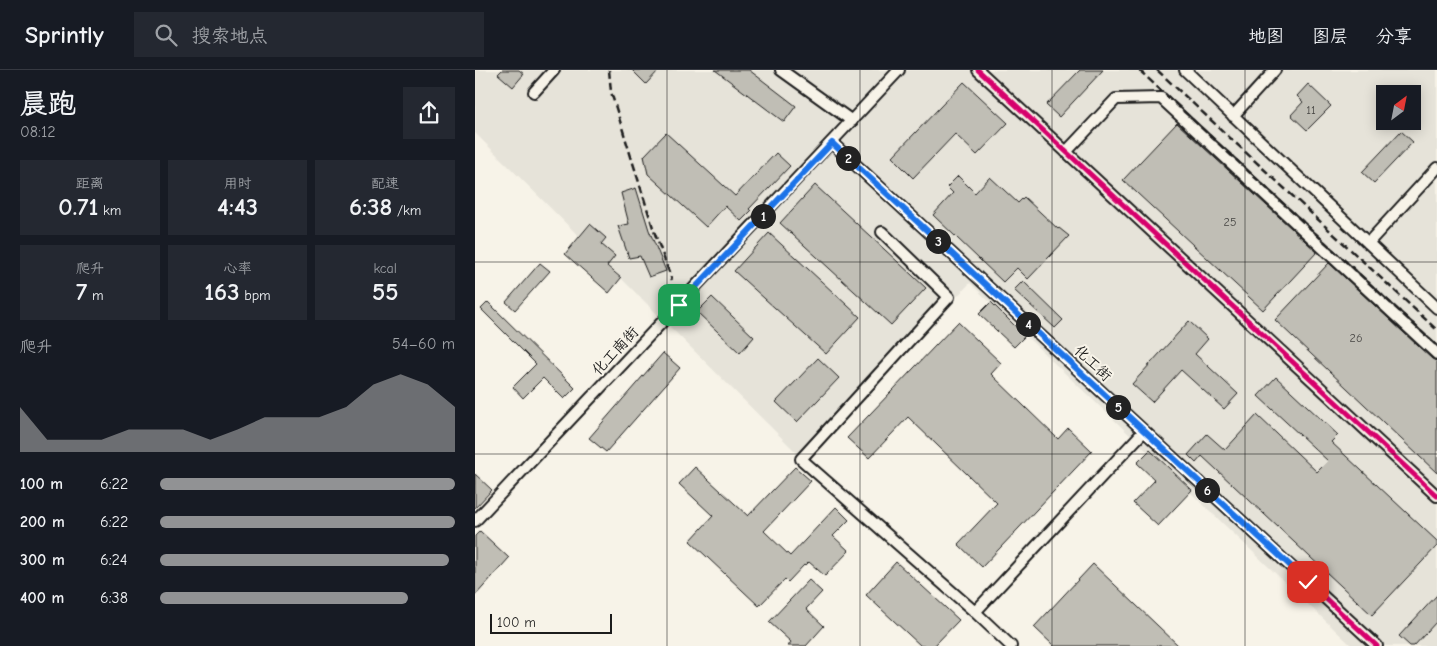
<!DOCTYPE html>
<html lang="zh">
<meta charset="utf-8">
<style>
:root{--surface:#171b24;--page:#242831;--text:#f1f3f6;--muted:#9ea1a6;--line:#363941;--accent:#919294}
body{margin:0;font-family:"Comic Neue","LXGW WenKai TC",sans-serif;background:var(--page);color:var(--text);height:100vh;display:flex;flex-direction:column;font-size:19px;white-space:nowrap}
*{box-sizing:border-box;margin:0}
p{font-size:16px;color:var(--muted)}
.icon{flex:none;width:28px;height:28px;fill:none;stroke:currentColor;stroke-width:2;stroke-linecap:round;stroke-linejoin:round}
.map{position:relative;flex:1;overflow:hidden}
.sheet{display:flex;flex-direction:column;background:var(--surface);width:475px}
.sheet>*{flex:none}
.needle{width:32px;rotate:32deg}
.fabs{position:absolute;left:901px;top:15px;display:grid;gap:10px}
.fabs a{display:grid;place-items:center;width:45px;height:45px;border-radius:0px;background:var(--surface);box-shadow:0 2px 12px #0003;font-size:25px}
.scale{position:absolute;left:15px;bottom:12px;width:122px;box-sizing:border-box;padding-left:5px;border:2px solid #1c1c1c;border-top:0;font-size:14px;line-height:18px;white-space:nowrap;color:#1c1c1c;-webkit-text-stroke:4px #f7f3e8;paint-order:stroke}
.pin{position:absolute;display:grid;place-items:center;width:42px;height:42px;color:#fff;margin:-21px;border-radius:10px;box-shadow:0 2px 8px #0006}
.km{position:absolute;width:25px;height:25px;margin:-12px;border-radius:50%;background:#222;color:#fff;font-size:14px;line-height:25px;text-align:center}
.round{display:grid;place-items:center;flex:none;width:52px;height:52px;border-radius:0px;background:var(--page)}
.head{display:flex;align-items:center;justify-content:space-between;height:85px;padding:0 20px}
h1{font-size:28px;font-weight:700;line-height:38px}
.stats{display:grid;grid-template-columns:repeat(3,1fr);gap:8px;height:85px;padding:5px 20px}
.stats div{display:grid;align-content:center;border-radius:0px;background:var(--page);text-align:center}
.stats b{font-size:25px;font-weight:700}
.stats small{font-size:14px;font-weight:400}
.stats p{font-size:14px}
.chart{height:140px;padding:10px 20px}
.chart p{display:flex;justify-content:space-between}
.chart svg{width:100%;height:90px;margin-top:5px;fill:var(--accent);opacity:.7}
ul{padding:0 20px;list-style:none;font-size:16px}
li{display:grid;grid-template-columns:80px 60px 1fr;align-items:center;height:38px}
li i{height:12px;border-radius:6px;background:var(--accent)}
header{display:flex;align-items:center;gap:30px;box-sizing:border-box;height:70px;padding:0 25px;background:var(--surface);border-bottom:1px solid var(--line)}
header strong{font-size:24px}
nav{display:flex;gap:28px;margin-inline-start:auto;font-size:18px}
.search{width:350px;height:45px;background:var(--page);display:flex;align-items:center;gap:12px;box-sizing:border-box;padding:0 18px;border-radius:0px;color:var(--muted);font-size:19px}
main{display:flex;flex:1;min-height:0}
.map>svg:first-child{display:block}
</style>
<header>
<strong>Sprintly</strong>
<div class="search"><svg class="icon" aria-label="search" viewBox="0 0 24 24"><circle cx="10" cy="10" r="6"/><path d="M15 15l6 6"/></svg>搜索地点</div>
<nav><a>地图</a><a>图层</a><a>分享</a></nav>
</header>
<main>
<section class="sheet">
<div class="head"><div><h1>晨跑</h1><p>08:12</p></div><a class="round"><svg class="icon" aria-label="share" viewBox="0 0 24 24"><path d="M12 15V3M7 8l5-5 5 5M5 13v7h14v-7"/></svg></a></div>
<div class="stats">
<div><p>距离</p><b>0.71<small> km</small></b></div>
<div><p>用时</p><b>4:43</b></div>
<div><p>配速</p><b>6:38<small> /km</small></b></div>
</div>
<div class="stats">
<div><p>爬升</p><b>7<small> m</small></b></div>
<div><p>心率</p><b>163<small> bpm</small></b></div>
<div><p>kcal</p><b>55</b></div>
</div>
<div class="chart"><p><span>爬升</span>54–60 m</p>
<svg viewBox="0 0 160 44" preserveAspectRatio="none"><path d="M0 44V22L10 38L20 38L30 38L40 33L50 33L60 33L70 38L80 33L90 27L100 27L110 27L120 22L130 11L140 6L150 11L160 22V44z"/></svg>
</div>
<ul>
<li><b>100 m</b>6:22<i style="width:100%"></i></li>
<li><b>200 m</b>6:22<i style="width:100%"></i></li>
<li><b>300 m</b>6:24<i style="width:98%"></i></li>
<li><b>400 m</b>6:38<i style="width:84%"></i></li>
</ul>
</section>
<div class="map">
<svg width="962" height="576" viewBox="0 0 962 576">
<rect width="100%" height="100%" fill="#f7f3e8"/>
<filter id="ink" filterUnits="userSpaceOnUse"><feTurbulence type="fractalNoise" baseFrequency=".02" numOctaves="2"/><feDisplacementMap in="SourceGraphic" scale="10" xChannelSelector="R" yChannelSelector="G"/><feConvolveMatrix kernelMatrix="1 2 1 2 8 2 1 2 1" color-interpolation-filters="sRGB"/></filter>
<g filter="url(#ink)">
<!-- built -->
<path fill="#e6e3d9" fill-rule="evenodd" d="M0,0h962v576h-85l-382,-363 -167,176 -328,-326zM910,24h28v27h-28z"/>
<!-- building -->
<path fill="#c0beb5" stroke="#1c1c1c" d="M27,0h17l5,4 -11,13 -15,-13z
M157,0h27l-13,14z
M240,0h34l47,36 -12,16z
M605,0h23l-44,47 -13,-12z
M489,12l44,41 -31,32 -22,-21 -42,44 -21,-21z
M833,14l23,22 -24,24 -16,-15 12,-13 -6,-6z
M702,53l140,129 -54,58 -140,-130z
M926,61l12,11 -39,41 -12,-11z
M191,63l69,63 41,-43 14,13 -41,43 2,2 -10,10 -16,-15 -19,21 -58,-53 -4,-18z
M483,106l17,17 15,-16 28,26 6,-6 34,32 1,-1 10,8 -41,43 -11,-11 -14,14 -70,-67 20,-22 -6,-6z
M340,115l111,103 -35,37 -111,-102z
M161,118l13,42 17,41 -17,6 -9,-21 -11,2 -11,-32 11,-2 -8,-31z
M115,154l16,14 -5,6 14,12 -8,10 14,12 -12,15 -44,-39z
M294,163l91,84 -34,37 -92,-83z
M65,193l10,8 -35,39 -9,-8z
M854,193l103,96 5,2v112l-162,-153z
M548,211l40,39 -8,8 -41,-38z
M237,227l42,40 -14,16 -43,-41z
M13,232l87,86 -11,11 -21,-21 -20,20 -10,-11 23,-23 -55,-55z
M516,232l34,34 -11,11 -35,-33z
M714,251l19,18 -13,15 43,40 -14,15 -43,-39 -29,32 -20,-18z
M483,252l43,41 -10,11 67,65 10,-11 24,23 -110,116 -24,-23 39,-41 -89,-86 -39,41 -22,-20z
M188,283l17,15 -74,84 -17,-14z
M343,288l21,20 -42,44 -21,-20z
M801,307l62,58 -7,7 106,99v5l-65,69 -170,-159 -6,7 -8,-8 19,-21 18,16 32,-35 60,57 11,-11 -70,-65z
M675,380l42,40 -34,36 -25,-23 22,-23 -18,-17z
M220,397l53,49 47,-49 16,14 -47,50 26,25 46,-49 13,13 -16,16 16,15 -24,25 -16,-14 -4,4 -1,-1 -16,17 -3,-3 -26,27 -69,-65 23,-25 -34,-32z
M0,404l17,16 -17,18z
M5,461l29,27 -34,38v-60z
M421,492l63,58 -25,26h-13l-55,-51z
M618,494l86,82h-125l-20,-19z
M334,510l13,12 -16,17 18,17 -18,20h-18l3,-4 -22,-20z
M962,525v26l-23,25h-4l-11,-10z"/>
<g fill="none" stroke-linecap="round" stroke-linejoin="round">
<!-- minor casing -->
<g stroke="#1c1c1c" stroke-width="14">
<path id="minor" d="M306,0l71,51
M503,0l459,426
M710,0l252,238
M59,22l20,-22
M758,46l42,-46
M357,73l545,503
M591,82l50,-53 45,-1 276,256
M407,162l67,65 -148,162 174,153 36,34
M893,173l69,-75
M0,451l424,-451
M500,542l169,-181"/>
</g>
<!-- minor -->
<use href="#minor" stroke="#f7f3e8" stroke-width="10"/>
<!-- rail -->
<path stroke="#1c1c1c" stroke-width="2.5" stroke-dasharray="8 4" stroke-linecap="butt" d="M134,0l2,22 44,142 17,46
M664,0l298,276
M682,0l280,260"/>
<!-- cycleway casing -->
<g stroke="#f7f3e8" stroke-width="8">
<path id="cycleway" d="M503,0l459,426
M357,73l545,503"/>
</g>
<!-- cycleway -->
<use href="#cycleway" stroke="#d6006c" stroke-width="5"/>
</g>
</g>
<g fill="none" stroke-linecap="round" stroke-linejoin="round" filter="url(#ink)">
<!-- route casing -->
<g stroke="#fff" stroke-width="10">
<path id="route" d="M204,235l153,-162 476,439"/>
</g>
<!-- route -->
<use href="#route" stroke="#1a73e8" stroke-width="6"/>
</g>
<!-- grid -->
<path fill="none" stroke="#1c1c1c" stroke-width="1" stroke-opacity="0.55" d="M192,0v576M385,0v576M577,0v576M770,0v576M0,192h962M0,384h962"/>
<g text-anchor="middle" stroke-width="4" stroke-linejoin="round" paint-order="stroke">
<!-- number labels -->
<g font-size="12" fill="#454442">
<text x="836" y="44">11</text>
<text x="755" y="156">25</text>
<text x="881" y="272">26</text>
</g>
<!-- street labels -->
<g font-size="15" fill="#1c1c1c" stroke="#f7f3e8">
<text transform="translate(140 281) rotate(-47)" y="5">化工南街</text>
<text transform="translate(618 293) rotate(43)" y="5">化工街</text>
</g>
</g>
</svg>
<div class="fabs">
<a><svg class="needle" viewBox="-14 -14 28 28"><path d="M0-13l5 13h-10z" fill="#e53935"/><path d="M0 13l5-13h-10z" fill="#9ea1a6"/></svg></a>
</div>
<div class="scale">100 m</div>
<div class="pin" style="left:204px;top:235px;background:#1e9e55"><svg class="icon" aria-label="arrive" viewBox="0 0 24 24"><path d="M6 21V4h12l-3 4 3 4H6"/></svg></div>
<div class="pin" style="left:833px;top:512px;background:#d93025"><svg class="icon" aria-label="check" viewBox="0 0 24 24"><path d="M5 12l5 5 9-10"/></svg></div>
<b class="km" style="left:288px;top:146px">1</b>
<b class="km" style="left:373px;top:88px">2</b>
<b class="km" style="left:463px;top:171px">3</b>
<b class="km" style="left:553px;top:254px">4</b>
<b class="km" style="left:643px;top:337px">5</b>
<b class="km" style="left:732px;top:420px">6</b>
</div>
</main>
